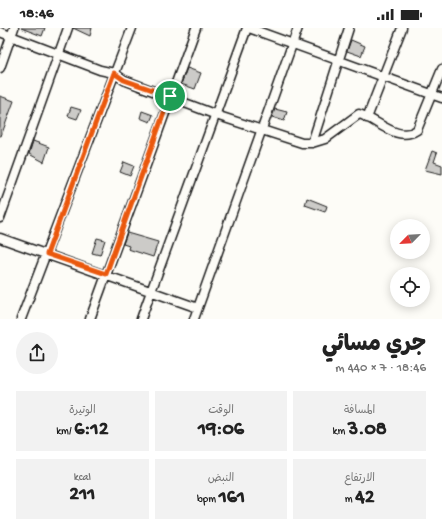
<!DOCTYPE html>
<html lang="ar">
<meta charset="utf-8">
<style>
:root{--surface:#fff;--page:#f2f2f2;--text:#222;--muted:#767676}
body{margin:0;font-family:"Gochi Hand","Playpen Sans Arabic",sans-serif;background:var(--page);color:var(--text);direction:rtl;height:100vh;display:flex;flex-direction:column;font-size:15px;white-space:nowrap}
*{box-sizing:border-box;margin:0}
p{font-size:13px;color:var(--muted)}
.icon{flex:none;width:22px;height:22px;fill:none;stroke:currentColor;stroke-width:2;stroke-linecap:round;stroke-linejoin:round}
.map{position:relative;height:291px;overflow:hidden;direction:ltr}
.details{display:flex;flex-direction:column;background:var(--surface);flex:1}
.details>*{flex:none}
.needle{width:26px;rotate:246deg}
.fabs{position:absolute;left:390px;top:191px;display:grid;gap:8px}
.fabs a{display:grid;place-items:center;width:40px;height:40px;border-radius:50%;background:var(--surface);box-shadow:0 2px 10px #0003;font-size:20px}
.pin{position:absolute;display:grid;place-items:center;width:34px;height:34px;color:#fff;margin:-17px;border:2px solid #fff;border-radius:50%;box-shadow:0 1px 4px #0007}
.round{display:grid;place-items:center;flex:none;width:42px;height:42px;border-radius:21px;background:var(--page)}
.headline{display:flex;align-items:center;justify-content:space-between;height:68px;padding:0 16px}
h1{font-size:22px;font-weight:800;line-height:30px}
.metrics{display:grid;grid-template-columns:repeat(3,1fr);gap:6px;height:68px;padding:4px 16px}
.metrics div{display:grid;align-content:center;border-radius:0px;background:var(--page);text-align:center}
.metrics b{font-size:20px;font-weight:800}
.metrics small{font-size:11px;font-weight:400}
.metrics p{font-size:11px}
.status{display:flex;justify-content:space-between;align-items:center;height:28px;padding:0 20px;background:var(--surface);direction:ltr}
.status svg{height:11px;fill:currentColor}
.map>svg:first-child{display:block}
</style>
<div class="status"><b>18:46</b><svg viewBox="0 0 49 12"><path d="M0 12V9h3v3zM5 12V6h3v6zM10 12V3h3v9zM15 12V0h3v12zM26 1h20v11H26zM47 4h2v5h-2z"/></svg></div>
<div class="map">
<svg width="442" height="291" viewBox="0 0 442 291">
<rect width="100%" height="100%" fill="#fdfcf7"/>
<filter id="ink" filterUnits="userSpaceOnUse"><feTurbulence type="fractalNoise" baseFrequency=".025" numOctaves="2"/><feDisplacementMap in="SourceGraphic" scale="8" xChannelSelector="R" yChannelSelector="G"/><feConvolveMatrix kernelMatrix="1 2 1 2 8 2 1 2 1" color-interpolation-filters="sRGB"/></filter>
<g filter="url(#ink)">
<!-- building -->
<path fill="#cccbc8" stroke="#1c1c1c" d="M21,0h24l-3,8z
M73,0h19l-2,8z
M351,12l14,6 -4,10 -14,-5z
M187,40l14,5 -6,16 -14,-5z
M0,68l14,5 -13,35h-1z
M71,79l10,3 -4,9 -9,-3z
M275,81l12,3 -3,9 -12,-4z
M142,83l11,4 -3,7 -10,-4z
M33,113l16,6 -5,15 -15,-8z
M432,123l5,2 -3,9 8,3v9l-17,-4z
M124,134l10,4 -4,10 -10,-4z
M307,170l20,8 -2,6 -20,-7z
M127,205l31,9 -5,15 -25,-8 1,-3 -6,-2z
M97,210l8,2 -5,15 -8,-2z"/>
<g fill="none" stroke-linecap="round" stroke-linejoin="round">
<!-- street casing -->
<g stroke="#1c1c1c" stroke-width="11">
<path id="street" d="M249,0l193,70
M0,4l100,38 14,3 10,7 98,37 80,26h10l13,-4 34,-25c18,5 38,29 58,16l25,-61
M0,40l14,-40
M367,90l35,-90
M312,115l37,-115
M0,190l68,-190
M0,210l198,70
M21,291l111,-291
M90,291l106,-291
M141,291l106,-291
M194,291l104,-291"/>
</g>
<!-- street -->
<use href="#street" stroke="#fdfcf7" stroke-width="8"/>
</g>
</g>
<g fill="none" stroke-linecap="round" stroke-linejoin="round" filter="url(#ink)">
<!-- route casing -->
<g stroke="#fff" stroke-width="8">
<path id="route" d="M114,45l10,7 46,16 -64,178 -59,-20z"/>
</g>
<!-- route -->
<use href="#route" stroke="#ea580c" stroke-width="5"/>
</g>
</svg>
<div class="fabs">
<a><svg class="needle" viewBox="-14 -14 28 28"><path d="M0-13l5 13h-10z" fill="#e53935"/><path d="M0 13l5-13h-10z" fill="#767676"/></svg></a>
<a><svg class="icon" aria-label="locate" viewBox="0 0 24 24"><circle cx="12" cy="12" r="6"/><path d="M12 2v4M12 18v4M2 12h4M18 12h4"/></svg></a>
</div>
<div class="pin" style="left:170px;top:68px;background:#1e9e55"><svg class="icon" aria-label="arrive" viewBox="0 0 24 24"><path d="M6 21V4h12l-3 4 3 4H6"/></svg></div>
</div>
<section class="details">
<div class="headline"><div><h1>جري مسائي</h1><p>18:46 · 7 × 440 m</p></div><a class="round"><svg class="icon" aria-label="share" viewBox="0 0 24 24"><path d="M12 15V3M7 8l5-5 5 5M5 13v7h14v-7"/></svg></a></div>
<div class="metrics">
<div><p>المسافة</p><b>3.08<small> km</small></b></div>
<div><p>الوقت</p><b>19:06</b></div>
<div><p>الوتيرة</p><b>6:12<small> /km</small></b></div>
</div>
<div class="metrics">
<div><p>الارتفاع</p><b>42<small> m</small></b></div>
<div><p>النبض</p><b>161<small> bpm</small></b></div>
<div><p>kcal</p><b>211</b></div>
</div>
</section>
